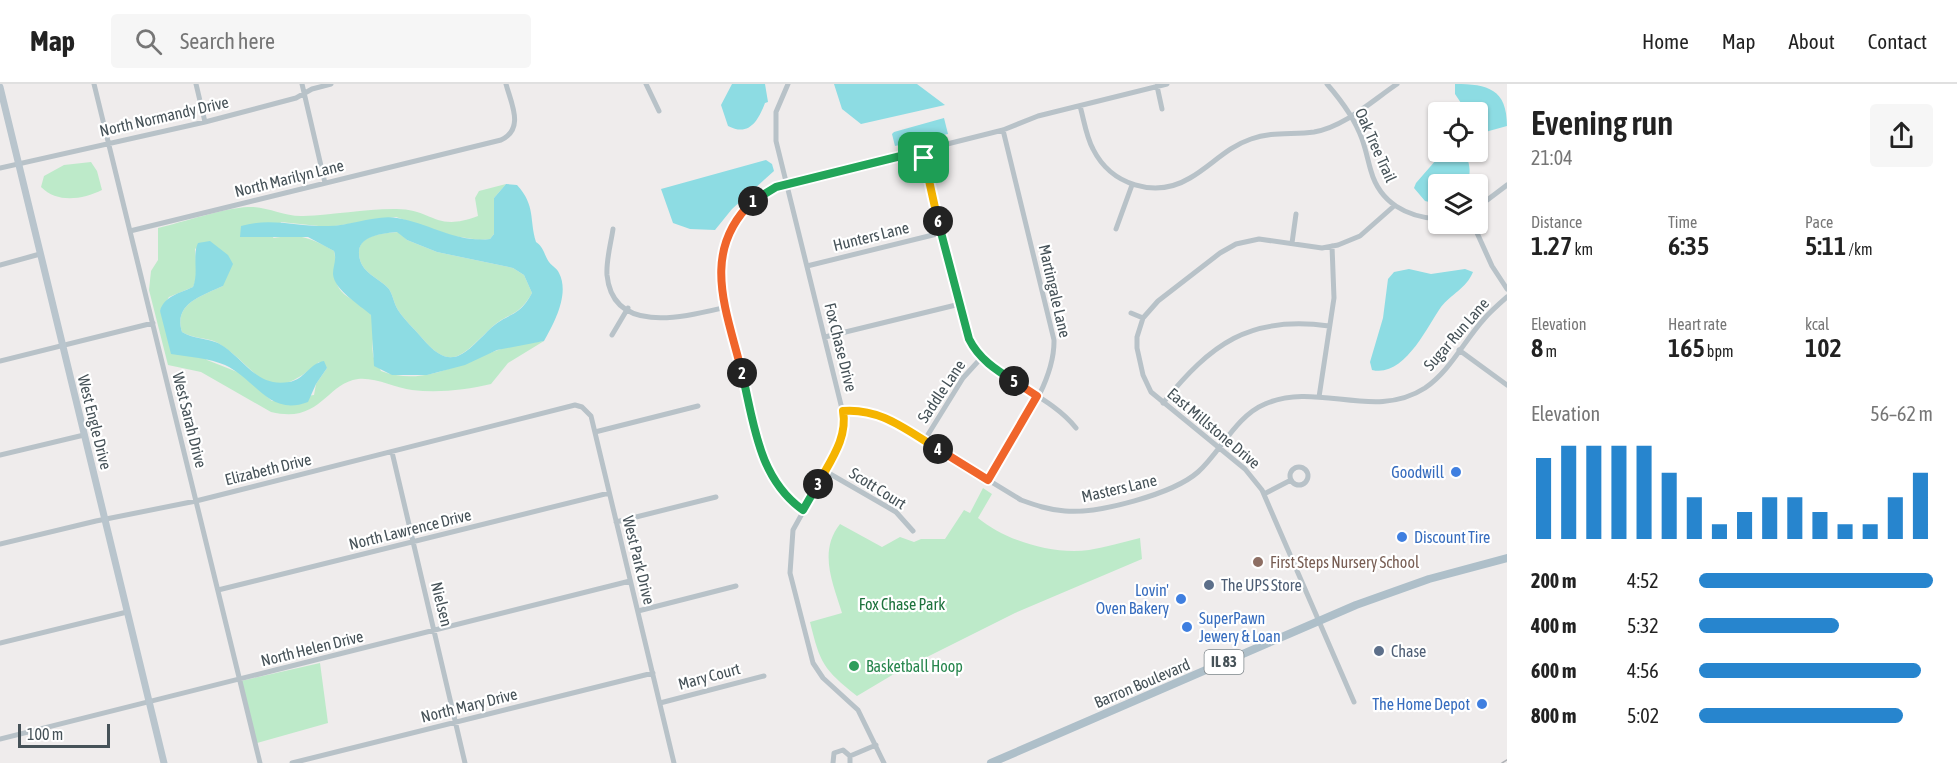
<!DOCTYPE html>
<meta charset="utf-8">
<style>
:root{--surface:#fff;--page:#f6f6f6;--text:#222;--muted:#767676;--line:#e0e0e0;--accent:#2785ce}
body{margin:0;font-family:"Asap Condensed",sans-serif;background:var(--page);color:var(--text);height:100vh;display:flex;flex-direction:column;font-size:22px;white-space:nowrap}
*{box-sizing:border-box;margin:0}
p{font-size:20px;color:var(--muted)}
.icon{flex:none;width:33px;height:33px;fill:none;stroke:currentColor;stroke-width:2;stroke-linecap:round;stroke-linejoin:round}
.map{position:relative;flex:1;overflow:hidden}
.details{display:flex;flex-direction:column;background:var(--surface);width:450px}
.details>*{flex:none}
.controls{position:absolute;left:1428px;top:18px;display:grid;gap:12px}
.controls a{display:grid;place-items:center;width:60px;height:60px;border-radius:6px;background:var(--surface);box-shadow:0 2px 4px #0004;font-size:30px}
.scale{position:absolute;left:18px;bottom:15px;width:92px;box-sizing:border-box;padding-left:6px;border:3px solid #465258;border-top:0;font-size:16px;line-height:21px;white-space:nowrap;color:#465258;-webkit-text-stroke:4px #fff;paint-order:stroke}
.pin{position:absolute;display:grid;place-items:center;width:51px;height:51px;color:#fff;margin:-26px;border-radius:12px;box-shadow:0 3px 9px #0006}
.km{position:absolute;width:30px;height:30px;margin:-15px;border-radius:50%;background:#222;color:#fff;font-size:16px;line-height:30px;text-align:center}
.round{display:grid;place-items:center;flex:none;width:63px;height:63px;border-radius:6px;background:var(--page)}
.headline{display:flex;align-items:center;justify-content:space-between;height:102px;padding:0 24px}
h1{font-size:33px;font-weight:600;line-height:45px}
.stats{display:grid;grid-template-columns:repeat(3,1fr);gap:9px;height:102px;padding:6px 24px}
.stats div{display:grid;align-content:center}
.stats b{font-size:26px;font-weight:600}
.stats small{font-size:16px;font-weight:400}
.stats p{font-size:16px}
.chart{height:168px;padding:12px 24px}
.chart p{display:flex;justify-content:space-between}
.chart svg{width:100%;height:108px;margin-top:6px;stroke:var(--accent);stroke-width:6}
ul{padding:0 24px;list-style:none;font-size:20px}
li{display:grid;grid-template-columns:96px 72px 1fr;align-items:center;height:45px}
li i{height:15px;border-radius:8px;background:var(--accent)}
header{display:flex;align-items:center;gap:36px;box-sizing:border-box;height:84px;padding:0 30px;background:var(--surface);border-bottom:2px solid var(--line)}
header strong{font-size:28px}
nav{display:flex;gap:33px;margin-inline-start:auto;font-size:21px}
.search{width:420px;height:54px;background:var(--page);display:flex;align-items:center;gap:15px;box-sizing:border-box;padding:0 21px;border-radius:6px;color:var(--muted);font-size:22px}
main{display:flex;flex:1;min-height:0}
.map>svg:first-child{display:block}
</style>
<header>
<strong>Map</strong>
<div class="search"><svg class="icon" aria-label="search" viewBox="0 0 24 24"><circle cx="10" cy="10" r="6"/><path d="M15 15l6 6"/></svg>Search here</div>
<nav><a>Home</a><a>Map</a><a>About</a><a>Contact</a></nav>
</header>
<main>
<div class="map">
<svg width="1507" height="679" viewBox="0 0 1507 679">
<rect width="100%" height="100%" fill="#efecec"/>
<!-- green -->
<path fill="#bdeac9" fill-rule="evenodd" d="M91,78l6,9 5,19c-19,9 -44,14 -61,-3l3,-11 20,-11z
M506,100l-12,14v36l-4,5 -10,1 -27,-4 -57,-19 -68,10 -47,-5 -8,16c28,-4 36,-1 61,13 4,14 -4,31 10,43 8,7 24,12 28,23 4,13 -1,25 1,37 0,5 6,12 8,17 43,16 78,-8 117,-21 14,-5 30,-7 46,-9l-36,22 -17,21c-25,6 -53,9 -79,6 -16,-2 -37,-13 -54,-11 -33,5 -37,45 -87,33l-70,-40 -33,-7 -19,-75 2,-19 7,-11v-32c25,-6 67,-20 90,-21 18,-1 37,10 55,9 31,-1 60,-7 91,-7 39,-1 40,24 84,7l-3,-18 4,-7zM195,164l28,38c-22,10 -50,18 -41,46 11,7 25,5 36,11 44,27 46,67 101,19l8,6 -11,16 -2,11 -42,6 -32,-28 -33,-13 -47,-49 9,-14 24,-10 4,-10z
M398,148l9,8 30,12 76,16 11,7 8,18c-14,25 -24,19 -41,35 -27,25 -39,46 -69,10 -8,-10 -17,-17 -24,-28 -4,-6 -5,-15 -9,-21 -10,-12 -31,-16 -30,-38 1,-17 27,-18 39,-19z
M983,404l9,6 -14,24c28,23 75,37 111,32 17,-3 34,-8 51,-12l2,21 -127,54 -116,58 -42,25c-34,-27 -37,-33 -47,-74l32,-9c-9,-30 -24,-61 -2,-89l42,23 18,-10 14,5 7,-3h24l19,-29 6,3z
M320,579l8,60 -71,20 -16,-62z"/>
<!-- water -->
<path fill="#8ddce3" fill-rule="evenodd" d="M732,0h33l3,18 -3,1c-7,18 -16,34 -37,23l-7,-21z
M834,0h83l28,21 -84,19 -19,-15z
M1455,0c33,0 52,5 52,42l-29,8v-22h-11l-12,-18z
M944,34l4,16 -53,12 -3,-12 2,-2z
M1443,68l21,1c6,8 8,22 2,31h-28v20l-13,-3 -11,-13 2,-5z
M766,76l6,4 2,7 -42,38 -17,21 -25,-1 -17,-6 -12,-34z
M506,100l11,1c19,21 12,34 19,57 8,5 8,13 13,20 3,4 8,6 10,11 11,21 -5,50 -15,68l-47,9 -32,15 -38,10h-35l-18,-9 -3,-51c-11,-10 -37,-25 -38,-41 0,-9 4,-14 1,-23l-26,-14h-68l1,-11c29,-9 58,1 87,0 21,0 50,-12 69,-8 32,5 59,25 93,21l4,-5v-36zM397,148l10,8 30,12 76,16 11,7 8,18c-14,26 -24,19 -41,35 -26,25 -39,46 -69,10 -8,-10 -17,-17 -24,-28 -4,-6 -5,-15 -9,-21 -10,-12 -31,-16 -30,-38 1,-16 27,-18 38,-19z
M210,157l18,14 5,9 -10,22c-22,10 -50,18 -41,46 11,7 25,6 36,11 26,14 37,45 71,39 15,-2 21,-19 35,-21l3,7 -11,16 -8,18c-39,15 -51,-22 -83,-37 -16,-7 -36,-8 -54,-11l-11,-43c4,-15 20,-18 33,-24 6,-15 -1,-31 5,-44z
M1409,185l22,5 34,-5 8,3c-7,17 -22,22 -32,35 -14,20 -37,71 -69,63l-2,-8 13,-44 5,-39 6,-7z"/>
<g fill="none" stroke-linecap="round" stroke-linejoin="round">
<!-- street -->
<path stroke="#b8c2c8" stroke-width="5" d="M94,0l166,679
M196,0l9,38
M302,0l23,99
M646,0l13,27
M788,0l-12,28v29l68,276 -5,30 -46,83 -3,43 23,90 10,15 35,32 26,53
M1327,0c14,16 28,35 35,55 4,11 6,22 9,32 9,32 36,46 67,48
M1157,2l5,23
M1080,22c4,14 6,30 13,43 18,36 62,50 97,29 21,-12 37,-31 61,-39 21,-8 42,-4 63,-7 30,-5 58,-31 83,-48
M921,67l45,180c20,49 79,58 110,97
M0,84l205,-46 91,-24 16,-9 19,-5
M1478,123l29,-22
M1473,140l19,42 15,23
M613,145c-2,14 -7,31 -6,46 6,62 81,41 120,32
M1116,145l16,-44
M130,147l371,-91c24,-11 10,-37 5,-56
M1292,159l4,-29
M0,181l40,-11
M807,182l134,-33
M1131,229l12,5
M612,251l16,-27
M825,253l135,-33
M1459,266l48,35
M0,277l153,-38
M1319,313l15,-99 -2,-52
M1163,319c48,-59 86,-88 166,-77
M843,327l17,-2 20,5 141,86c14,5 28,10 44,11 33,3 108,-17 133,-39 23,-21 38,-56 67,-68 52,-23 109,17 160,-16 25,-17 39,-47 59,-69 7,-8 15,-15 23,-22
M595,348l103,-26
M924,357l39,-63 19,-21
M392,368l73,311
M0,371l84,-20
M1290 392a9 9 0 1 1 18 0a9 9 0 1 1-18 0Z
M825,387l71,41 17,19
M988,396c23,-41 67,-93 66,-140l-51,-210
M1264,410l27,-14
M803,426c-16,-11 -28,-23 -36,-41 -10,-21 -13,-48 -18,-71 -8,-32 -33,-109 -29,-138 6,-35 26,-58 56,-73l227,-57 35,-14 129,-32
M616,438l100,-25
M0,460l96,-23 100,-20 379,-96 7,2 9,9 83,347
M218,506l391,-97
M638,527l98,-25
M0,559l127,-31
M1354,618l-92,-212 -17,-21 -94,-77 -8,-17 -6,-27v-11l6,-19 15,-17 62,-48 16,-9 23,-5 63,9 16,-3 22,-9 34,-30
M660,619l104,-27
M0,655l630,-158
M850,672l26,-11
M292,679l361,-90
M833,679l1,-10 9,-3 7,6v7"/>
<!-- secondary -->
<path stroke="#b9c5cd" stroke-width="7" d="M0,3l164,676"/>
<!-- primary -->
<path stroke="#aebfc9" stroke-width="8" d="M991,679l365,-158 73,-26 78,-21"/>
<!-- rail -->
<path stroke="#afb2b6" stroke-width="1.5" d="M1502,679l5,-3"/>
</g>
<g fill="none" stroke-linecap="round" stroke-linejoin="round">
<!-- split-1 casing -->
<g stroke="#fff" stroke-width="12">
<path id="split-1" d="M753,117l23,-14 145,-36 3,7"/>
</g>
<!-- split-2 casing -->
<g stroke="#fff" stroke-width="12">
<path id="split-2" d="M742,289c-15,-62 -43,-121 11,-172"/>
</g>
<!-- split-3 casing -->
<g stroke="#fff" stroke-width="12">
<path id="split-3" d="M742,289c12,50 16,105 61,137l15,-26"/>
</g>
<!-- split-4 casing -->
<g stroke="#fff" stroke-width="12">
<path id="split-4" d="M818,400c12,-23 30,-46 25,-73 38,-3 63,19 95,38"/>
</g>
<!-- split-5 casing -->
<g stroke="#fff" stroke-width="12">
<path id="split-5" d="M938,365l50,31 49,-84 -23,-15"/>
</g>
<!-- split-6 casing -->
<g stroke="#fff" stroke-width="12">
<path id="split-6" d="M938,137l31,118c10,20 27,31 45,42"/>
</g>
<!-- split-7 casing -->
<g stroke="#fff" stroke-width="12">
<path id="split-7" d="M924,74l14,63"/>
</g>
<!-- split-1 -->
<use href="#split-1" stroke="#22a559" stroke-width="8"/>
<!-- split-2 -->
<use href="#split-2" stroke="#f0652b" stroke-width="8"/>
<!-- split-3 -->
<use href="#split-3" stroke="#22a559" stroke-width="8"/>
<!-- split-4 -->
<use href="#split-4" stroke="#f5b400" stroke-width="8"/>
<!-- split-5 -->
<use href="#split-5" stroke="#f0652b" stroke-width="8"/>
<!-- split-6 -->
<use href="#split-6" stroke="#22a559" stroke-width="8"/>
<!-- split-7 -->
<use href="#split-7" stroke="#f5b400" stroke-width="8"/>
</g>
<!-- markers -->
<g fill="#3f7fe0" stroke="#fff" stroke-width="2">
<circle cx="1456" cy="388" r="6"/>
<circle cx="1402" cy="453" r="6"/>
<circle cx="1181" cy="515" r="6"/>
<circle cx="1187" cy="543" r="6"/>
<circle cx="1482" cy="620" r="6"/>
</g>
<circle fill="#8d6e63" stroke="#fff" stroke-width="2" cx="1258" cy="478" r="6"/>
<g fill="#5c6f8a" stroke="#fff" stroke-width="2">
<circle cx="1209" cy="501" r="6"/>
<circle cx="1379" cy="567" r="6"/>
</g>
<circle fill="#2e9e5b" stroke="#fff" stroke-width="2" cx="854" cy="582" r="6"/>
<g text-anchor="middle" stroke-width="4.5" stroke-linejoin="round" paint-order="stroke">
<!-- shield labels -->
<rect fill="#fff" stroke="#7e868a" stroke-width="1.5" x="1204.5" y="566" width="39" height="24" rx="4.5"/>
<g font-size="15" font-weight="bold" fill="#465258">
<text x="1224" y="583">IL 83</text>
</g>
<!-- street labels -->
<g font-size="16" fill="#465258" stroke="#fff">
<text transform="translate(164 32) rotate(-13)" y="6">North Normandy Drive</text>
<text transform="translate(1376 61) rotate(66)" y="6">Oak Tree Trail</text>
<text transform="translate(289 94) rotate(-14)" y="6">North Marilyn Lane</text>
<text transform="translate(871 152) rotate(-14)" y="6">Hunters Lane</text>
<text transform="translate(1055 207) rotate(77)" y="6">Martingale Lane</text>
<text transform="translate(1456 250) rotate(-49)" y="6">Sugar Run Lane</text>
<text transform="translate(841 263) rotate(76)" y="6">Fox Chase Drive</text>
<text transform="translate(941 307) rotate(-56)" y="6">Saddle Lane</text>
<text transform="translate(190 336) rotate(76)" y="6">West Sarah Drive</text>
<text transform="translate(95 338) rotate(76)" y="6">West Engle Drive</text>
<text transform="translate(1214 344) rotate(40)" y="6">East Millstone Drive</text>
<text transform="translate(268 385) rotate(-14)" y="6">Elizabeth Drive</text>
<text transform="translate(878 404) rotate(32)" y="6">Scott Court</text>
<text transform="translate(1119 404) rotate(-13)" y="6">Masters Lane</text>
<text transform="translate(410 445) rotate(-14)" y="6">North Lawrence Drive</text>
<text transform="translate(639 476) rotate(76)" y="6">West Park Drive</text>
<text transform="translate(442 520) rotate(76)" y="6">Nielsen</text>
<text transform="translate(312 564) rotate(-14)" y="6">North Helen Drive</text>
<text transform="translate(709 592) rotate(-15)" y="6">Mary Court</text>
<text transform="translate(1142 599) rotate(-23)" y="6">Barron Boulevard</text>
<text transform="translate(469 621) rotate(-14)" y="6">North Mary Drive</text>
</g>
<!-- shop labels -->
<g font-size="16" fill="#366cbe" stroke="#fff" text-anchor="end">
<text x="1444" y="394">Goodwill</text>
<text x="1414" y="459" text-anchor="start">Discount Tire</text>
<text x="1169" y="512">Lovin'<tspan x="1169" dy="18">Oven Bakery</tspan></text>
<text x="1199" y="540" text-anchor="start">SuperPawn<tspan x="1199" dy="18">Jewery &amp; Loan</tspan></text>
<text x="1470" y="626">The Home Depot</text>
</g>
<!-- education labels -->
<g font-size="16" fill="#785e54" stroke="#fff" text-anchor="start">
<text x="1270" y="484">First Steps Nursery School</text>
</g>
<!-- service labels -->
<g font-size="16" fill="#4e5e75" stroke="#fff" text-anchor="start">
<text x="1221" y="507">The UPS Store</text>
<text x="1391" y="573">Chase</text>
</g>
<!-- park labels -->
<g font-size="16" fill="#1e723d" stroke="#fff">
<text x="902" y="526">Fox Chase Park</text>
</g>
<!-- leisure labels -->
<g font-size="16" fill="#27864d" stroke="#fff" text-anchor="start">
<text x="866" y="588">Basketball Hoop</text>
</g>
</g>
</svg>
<div class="controls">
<a><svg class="icon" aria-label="locate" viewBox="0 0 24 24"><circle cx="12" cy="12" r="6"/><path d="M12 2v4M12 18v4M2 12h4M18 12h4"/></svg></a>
<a><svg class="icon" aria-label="layers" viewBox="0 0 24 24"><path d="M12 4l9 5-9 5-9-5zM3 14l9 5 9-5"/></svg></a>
</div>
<div class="scale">100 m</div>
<div class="pin" style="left:924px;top:74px;background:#1e9e55"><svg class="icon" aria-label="arrive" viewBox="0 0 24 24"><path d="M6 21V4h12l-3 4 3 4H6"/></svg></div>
<b class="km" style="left:753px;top:117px">1</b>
<b class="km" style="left:742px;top:289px">2</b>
<b class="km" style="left:818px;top:400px">3</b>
<b class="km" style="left:938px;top:365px">4</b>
<b class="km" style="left:1014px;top:297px">5</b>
<b class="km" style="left:938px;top:137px">6</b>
</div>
<section class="details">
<div class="headline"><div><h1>Evening run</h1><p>21:04</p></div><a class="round"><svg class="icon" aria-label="share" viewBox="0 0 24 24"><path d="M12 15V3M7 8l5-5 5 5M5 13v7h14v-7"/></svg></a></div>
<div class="stats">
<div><p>Distance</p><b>1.27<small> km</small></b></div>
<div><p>Time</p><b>6:35</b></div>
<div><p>Pace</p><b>5:11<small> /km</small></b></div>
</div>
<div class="stats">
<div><p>Elevation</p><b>8<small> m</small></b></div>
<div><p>Heart rate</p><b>165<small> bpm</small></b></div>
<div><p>kcal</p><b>102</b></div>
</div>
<div class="chart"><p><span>Elevation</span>56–62 m</p>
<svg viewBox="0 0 160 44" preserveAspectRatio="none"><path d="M5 44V11M15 44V6M25 44V6M35 44V6M45 44V6M55 44V17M65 44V27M75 44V38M85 44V33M95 44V27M105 44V27M115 44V33M125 44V38M135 44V38M145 44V27M155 44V17"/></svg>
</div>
<ul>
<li><b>200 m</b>4:52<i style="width:100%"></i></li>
<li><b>400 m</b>5:32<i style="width:60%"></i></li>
<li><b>600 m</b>4:56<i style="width:95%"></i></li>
<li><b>800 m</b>5:02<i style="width:87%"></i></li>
</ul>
</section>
</main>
